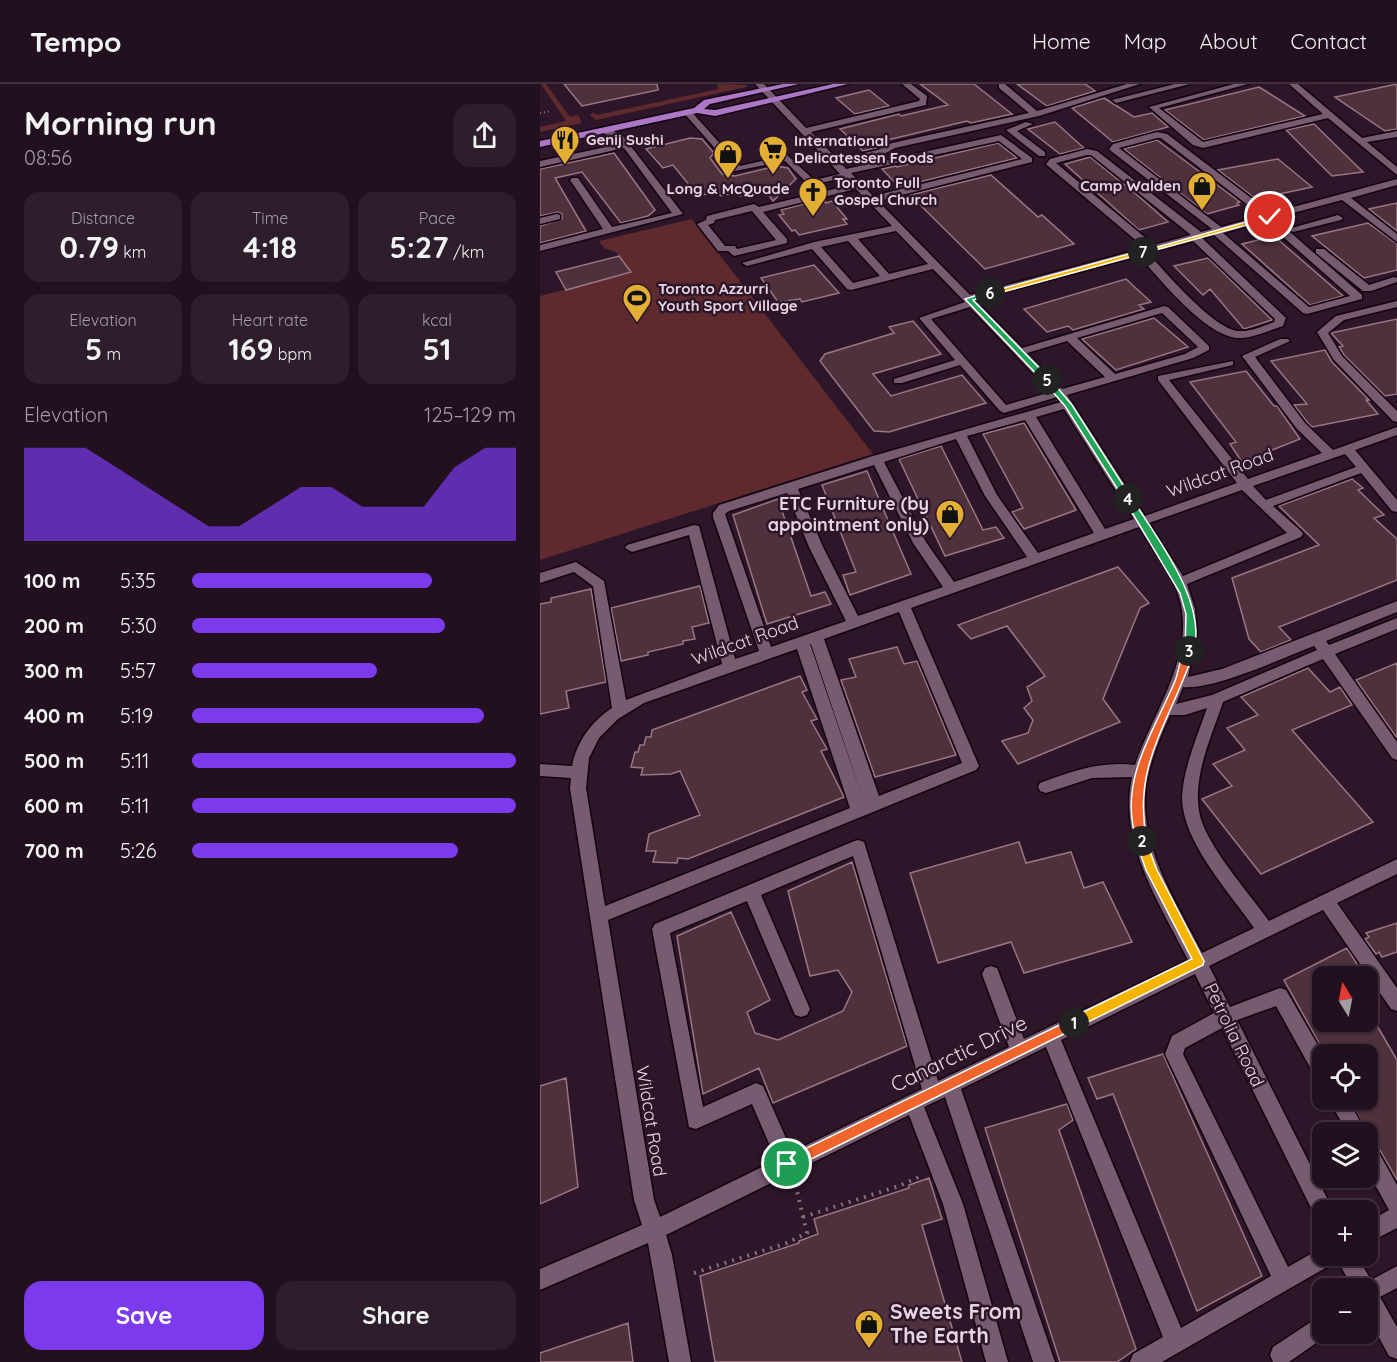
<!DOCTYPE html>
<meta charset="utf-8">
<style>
:root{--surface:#22101f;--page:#2e1e2c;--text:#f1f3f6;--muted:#a29da4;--line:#3f303d;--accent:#7c3aed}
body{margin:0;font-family:Quicksand,sans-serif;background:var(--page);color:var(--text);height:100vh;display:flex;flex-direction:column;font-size:22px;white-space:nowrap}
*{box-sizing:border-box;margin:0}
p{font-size:20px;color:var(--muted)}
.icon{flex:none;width:33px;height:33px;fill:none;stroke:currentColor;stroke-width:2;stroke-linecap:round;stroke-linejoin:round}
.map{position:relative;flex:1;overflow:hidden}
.details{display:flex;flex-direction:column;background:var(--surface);width:540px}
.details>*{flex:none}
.needle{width:39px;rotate:350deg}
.controls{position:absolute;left:772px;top:882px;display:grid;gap:12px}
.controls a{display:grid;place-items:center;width:66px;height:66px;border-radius:12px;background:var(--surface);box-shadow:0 2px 4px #0004,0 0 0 2px var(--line);font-size:30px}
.pin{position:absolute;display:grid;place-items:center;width:51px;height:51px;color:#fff;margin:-26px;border:3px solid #fff;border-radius:50%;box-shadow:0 2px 6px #0007}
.km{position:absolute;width:30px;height:30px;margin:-15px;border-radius:50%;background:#222;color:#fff;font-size:16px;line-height:30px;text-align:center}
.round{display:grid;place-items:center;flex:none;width:63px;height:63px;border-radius:18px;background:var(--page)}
.head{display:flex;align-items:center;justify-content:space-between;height:102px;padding:0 24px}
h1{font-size:33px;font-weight:700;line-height:45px}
.figures{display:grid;grid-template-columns:repeat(3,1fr);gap:9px;height:102px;padding:6px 24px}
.figures div{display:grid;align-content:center;border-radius:15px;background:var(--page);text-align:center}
.figures b{font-size:30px;font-weight:700}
.figures small{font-size:16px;font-weight:400}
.figures p{font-size:16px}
.chart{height:168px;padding:12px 24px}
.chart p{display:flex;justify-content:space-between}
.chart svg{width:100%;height:108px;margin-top:6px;fill:var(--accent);opacity:.7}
.primary-button{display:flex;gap:12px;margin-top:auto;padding:12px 24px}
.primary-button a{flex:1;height:69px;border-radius:18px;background:var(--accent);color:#fff;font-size:24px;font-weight:700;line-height:69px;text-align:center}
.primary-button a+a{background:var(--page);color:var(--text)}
ul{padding:0 24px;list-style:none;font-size:20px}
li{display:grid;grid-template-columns:96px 72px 1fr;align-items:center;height:45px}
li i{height:15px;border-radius:8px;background:var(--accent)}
header{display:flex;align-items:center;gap:36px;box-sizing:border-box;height:84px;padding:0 30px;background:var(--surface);border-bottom:2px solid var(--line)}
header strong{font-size:28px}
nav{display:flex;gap:33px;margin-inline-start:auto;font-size:21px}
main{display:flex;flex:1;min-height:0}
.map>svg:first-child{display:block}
</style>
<header>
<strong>Tempo</strong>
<nav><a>Home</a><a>Map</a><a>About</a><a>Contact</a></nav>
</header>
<main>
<section class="details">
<div class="head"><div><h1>Morning run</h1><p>08:56</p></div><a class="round"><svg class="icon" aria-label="share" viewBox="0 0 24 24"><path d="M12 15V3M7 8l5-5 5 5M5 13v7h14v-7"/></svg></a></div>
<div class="figures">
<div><p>Distance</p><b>0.79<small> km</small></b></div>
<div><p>Time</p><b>4:18</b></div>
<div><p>Pace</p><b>5:27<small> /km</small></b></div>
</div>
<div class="figures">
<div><p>Elevation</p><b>5<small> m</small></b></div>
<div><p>Heart rate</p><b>169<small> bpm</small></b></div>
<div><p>kcal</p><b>51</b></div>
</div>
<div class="chart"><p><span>Elevation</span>125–129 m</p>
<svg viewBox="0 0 160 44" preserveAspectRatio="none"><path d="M0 44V6L10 6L20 6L30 14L40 22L50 30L60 38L70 38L80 30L90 22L100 22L110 30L120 30L130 30L140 14L150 6L160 6V44z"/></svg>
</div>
<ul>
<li><b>100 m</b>5:35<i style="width:74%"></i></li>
<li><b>200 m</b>5:30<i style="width:78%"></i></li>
<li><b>300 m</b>5:57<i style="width:57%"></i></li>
<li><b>400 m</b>5:19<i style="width:90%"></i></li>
<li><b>500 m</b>5:11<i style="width:100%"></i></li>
<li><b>600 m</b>5:11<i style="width:100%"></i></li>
<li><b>700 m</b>5:26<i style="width:82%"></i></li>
</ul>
<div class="primary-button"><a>Save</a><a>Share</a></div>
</section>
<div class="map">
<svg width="857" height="1278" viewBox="0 0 857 1278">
<rect width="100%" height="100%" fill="#2d1629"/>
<!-- green -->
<path fill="#5e2a2d" d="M1,0h5l24,33 8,-2 4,8 -42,9v-5l26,-6z
M180,0l27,1 -1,2 -150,33 -6,-5 3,-3 4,3 122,-26 -2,-4z
M152,135l181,235 -333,106v-264l91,-23 -15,-21 -12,-4 -5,-7z"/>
<!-- building -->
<path fill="#4f313d" stroke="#997682" stroke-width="1.5" d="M24,0h93l1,6 -76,16z
M380,0h54l38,30 -41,9 -4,-2 -92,22 4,4 -16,4 -23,-22 59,-15 2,2 47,-11z
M477,0h68l10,7 -48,15z
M857,0v45l-12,2 -50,-34z
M719,3l46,29 -101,24 -39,-30z
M329,6l20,16 -34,8 -19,-16z
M564,14l30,19 18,-4 16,14 -55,15 -41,-34z
M515,38l29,26 -24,6 -32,-25z
M774,40l49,48 -31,4 -46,-46z
M150,54l12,1 12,14 -4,5 12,16 13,2 41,-10 12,2 8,11 -23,22 -8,-11 -25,6 -3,-4 -16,4 -4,-4 -19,4 -25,-31 -10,3 -17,-19z
M617,56l83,62 -3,1 2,2 -32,9 -83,-65z
M458,59l19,15 -118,29 -17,-18 14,-3 1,1z
M74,69l41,57 -7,6 -27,7 -39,-51 -27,6 31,53 -46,12v-17l22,-7v-5l-4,-2 -18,4v-47z
M550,73l46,37 32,28 -29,8 -74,-66z
M738,75l34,28 -56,12 -38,-29z
M451,91l47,42 4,-2 32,29 -89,25 -75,-74z
M283,115l3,4 6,-2 15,18h-4l4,5 -48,11 -4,-5 -3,1 -13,-16 5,-1 -3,-4z
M857,119v28l-28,-22z
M828,139l29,21v26l-33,8 -52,-42z
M734,152l69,60 -33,9 -68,-61z
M79,172l12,16 -65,18 -10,-18z
M668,174l64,62 -28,9 -34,-40 -7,6 -29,-29z
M274,181l25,28 -37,9 -2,-3 -22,3 -17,-24z
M586,195l25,23 -12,3 5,4 -71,21 -5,-4 -21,6 -23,-23z
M614,234l34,29 -72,23 -34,-31z
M857,235v75l-12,2 -41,-41 -5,-8 4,-1 -12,-13z
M373,237l28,33 -68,20 18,22 71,-21 24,28 -97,29 -15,-1 -54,-70 5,-7 69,-21 -5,-6z
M785,266l7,12 37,38h-3l12,14 -66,13 -5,-5 -13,-17 13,-1 -36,-43z
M706,287l28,35h3l23,33 -58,23 -12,-18 6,-2 -46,-60z
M484,339l52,87 -52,19 -12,-17 11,-4 -40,-74z
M401,362l42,84 13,-3 8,11 -59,18 -46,-97z
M327,387l44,103 -61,21 -7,-20 13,-3 -34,-87z
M812,395l11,9 -5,2 26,25 -10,3 23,21v41l-118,47 12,13 -30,12 -12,-13 -17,-61 87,-33 -40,-39z
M238,415l33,97 14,-4 6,12 -64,20 -34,-109z
M578,483l31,36 -9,5 -37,91 17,23 -102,42 -16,-23 26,-8 5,-13 -9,-12 8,-7 -5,-14 18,-11 -38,-50 -36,13 -13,-14z
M160,502l9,37 -17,4 3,12 -12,2v3l-35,8v3l-27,6 -10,-53z
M51,505l15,93 -40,9 3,17 -29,6v-110l11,-2v-4z
M357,563l7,17 13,-3 39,94 -81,22 -34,-97 15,-3 -7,-18z
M857,579v75l-41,-58z
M768,584l22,24 10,-5 12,18 -60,25 81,92 -112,52 -59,-75 30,-13 -19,-22 32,-14 -18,-22 31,-13 -17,-18z
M260,592l7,14 -5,2 15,27 -6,2 16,28 -6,2 23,46 -156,62 -10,-1 -1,5 -24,-1 3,-11h-10l3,-17 51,-19 -20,-44 -9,3 -30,1 2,-7 -12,-1 4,-15h3l2,-7h4l2,-8h5l1,-7z
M479,758l7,21 45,-11 13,36 19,-6 29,60 -108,31 -13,-31 -73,21 -28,-90z
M312,778l55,184 -134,57 -14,-35 -56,26 -26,-158 54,-24 39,88 -23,12 8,21 23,7 65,-29 9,-19 -14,-22 -28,6 -22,-85z
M857,839v29l-15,5 -3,-5 -3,2 -11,-15 4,-2 -3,-4z
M807,864l10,16 -12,7 3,5h-25v46h52l22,38v120l-20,-35 -5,-3 -22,-42h18v-46h-43l-41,-74z
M623,970l99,222 -65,35 -84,-217 -16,5 -9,-21z
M26,994l12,109 -38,17v-118z
M527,1020l6,16 -14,10 77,219 -19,13h-57l-75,-234z
M389,1094l13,41 -20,6 40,137h-247l-15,-86 99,-33v-2l19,-7 -4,-15 95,-31v-3z
M88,1239l5,39h-93v-9z"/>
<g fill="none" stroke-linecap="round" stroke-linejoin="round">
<!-- minor casing -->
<g stroke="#140311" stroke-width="3">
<path id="minor" d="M215,0h9l42,44 113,-27 1,-2 -18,-15h9l16,12 -1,9 -115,27 26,27 41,-9 14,-7 137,-30 -30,-25v-4h6l32,27 90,-27h13l-101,32 -144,32 -11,6 -42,10 4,5 155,-34 31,23v4l-154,39 92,94 175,-47 -97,-82 -2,-2 4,-5 37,-10 10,2 104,81 11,-3 -101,-78 -2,-2 4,-5 44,-12 10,2 104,79 126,-34v6l-46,13 46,36v8l-55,-42 -68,18 88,77v4l-55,15 -4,-1 -89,-78 -12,3 84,80 -3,8c-15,5 -30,12 -45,12 -33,-2 -78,-59 -99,-82l-164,44 47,48 142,-42 4,1 41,39v4l-16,8 -126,37 78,121 92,-33 -79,-103v-4l75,-15v4l-64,15 79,99 74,-26 -25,-24 -55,-73 38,-17h8l2,2 -35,16 50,66 28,27 64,-23v8l-42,15 42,50v12l-5,-1 -31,-38 -88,33 28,25 2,3 -2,3 -114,47 8,25 2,24 -9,44 34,-8 175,-68v11l-71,29 3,4 68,-27v11l-62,25 62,88v18l-5,-2 -69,-99 -100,43c-11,34 -30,72 -24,109 5,32 50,82 70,110l128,-62v15l-60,29 60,85v23l-6,-2 -68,-99 -114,56 21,41 50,-19 6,2 37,64v27l-7,-3 -40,-72 -39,14 93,184 3,6h-10v11l-7,-3 -94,-190 -37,20 -2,6 105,213 35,-20v9h34l14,24 26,-14v22l-17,9 17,30v32l-8,-3 -21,-39v-29h-15l-17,-30 -2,5 -172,99h-32l3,-8 30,-17 -117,-290 -85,42 94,273h-22l-88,-265 -21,10 39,97 45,158h-22l-43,-158 -34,-89 -243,120 6,20 19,107h-22l-21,-119 -108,47v-21l102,-44 -8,-25 -64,-412 1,-10 -31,-2v-12l32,2c5,-25 20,-45 40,-58l-19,-122 -19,-14 -34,11v-10l36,-11 28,19 22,119 96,-36 -33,-129 -57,17 -7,-4 2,-3 67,-20 5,1 36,133 24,-8 -46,-134v-4l6,-8 154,-49 188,-54 -4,-5 -53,16 -4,-2 -40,-46 -58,18h-8v-4l61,-19 -36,-42 46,-16 -32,-33 -82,21 -4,-1 -35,-40 -65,17 -5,-3 72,-21 78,-16 -36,-37 -93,23 24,27v4l-53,13 -6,-5h-10l-21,-27 9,-4 1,-4 47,-12 5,3 92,-22 -6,-7 -36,7 -24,-24 -50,10 -52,-59 7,-2 50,56 47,-11 27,25 26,-6zM617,54h4l101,78 -41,11 -102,-79zM459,57l23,18 -149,37 -22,-23zM547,71h4l100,80 -37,10 -98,-82zM212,127l24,29 -39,9 -2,-3h-10l-17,-21 6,-2 1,-3zM725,137l85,75 -41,11 -86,-74zM356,147l32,33 -39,10 -31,-35zM308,157l32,35 -27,7 -32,-36zM653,157l82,78 -1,3c-11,4 -23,10 -36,9 -24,-2 -73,-59 -90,-78zM430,223l81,85 -45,13 -75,-86zM622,229l36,34 -13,7 -70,20 -38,-36zM527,257l38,36 -43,12 -35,-36zM524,325l70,110 -29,10 -69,-112zM485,336l69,113 -56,20 -41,-58 -30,-59zM416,355l29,57 42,61 -73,25 -28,-40 -42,-80zM805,370l11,13 -90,33 -13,-14zM334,381l39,78 30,44 -85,29 -35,-69 -25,-58zM702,406l45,43 -104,43 -34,-53zM247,409l22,54 37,74 -75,26 -46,-133 4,-3zM599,443c11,18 25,36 34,55 31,63 -18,124 -38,183 -34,-4 -63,6 -95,18l-2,4 2,4 6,2 46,-15 40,-1c-14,65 28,127 56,183l-164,79 -27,-71 -6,-2 -6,2 -3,6 27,73 -71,34 -74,-239 -6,-2 -6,2 -197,82 -3,5 37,198 7,2 56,-25 24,56 -116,57 -6,-17 -46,-280 368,-150 3,-4 -68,-158zM359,528l63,151 -83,33 -55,-157zM270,560h1l53,158zM774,562l3,4 -105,45 -36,9 7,-17c32,3 99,-29 131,-41zM257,565l53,159 -245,98 -19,-118 3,-30 10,-20 19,-19 26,-16zM667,624c-10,29 -23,58 -25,88 -1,45 48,97 72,132l-52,25c-26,-51 -64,-108 -56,-168 4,-24 14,-48 24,-70h15zM313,772l69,233 -130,63 -29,-66 -7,-3 -53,24 -33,-174 77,-32 48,114 6,2 6,-2 3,-6 -49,-114zM655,890l19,39 -42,23 -7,18 106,222 -90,52 -120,-288z
M635,0h15l-74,19 -4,-3z
M694,0h14l-89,24 44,34 120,-28 -34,-30h9l64,54 35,-7v6l-30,5 30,25v8l-69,-57 -125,30 -10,-3 -44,-38z
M486,38l7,2 -16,7 28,21v4h-6l-33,-26z
M62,44h6l15,8 60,78 -143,37v-6l63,-16 -33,-49 2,-2h6l34,49 60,-14 -48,-65 -84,19v-6l80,-17 -18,-12z
M17,130l3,1v4l-20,5v-6z
M798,131l5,3 -2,2 -48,12 -5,-3z
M776,165h8l45,36 25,-8 3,1v4l-26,9h-8l-47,-38z
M857,217v6l-53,13 -16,13 14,23 55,55v11l-4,-1 -59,-61 -17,-28 19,-16z
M789,1016h19l18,32h-19z
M828,1059l7,3 22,39v43l-29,15v-21l21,-12 -21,-38z
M783,1230v20h6l-40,28h-16l-3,-7 3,-8z"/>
</g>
<!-- major casing -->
<g stroke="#140311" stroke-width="3">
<path id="major" d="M243,0h16l-89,20 -6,5 11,1 118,-26h15l-133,32 -18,-3 -157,34v-6l154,-33 10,-8z"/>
</g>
<!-- path-far1 -->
<path stroke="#836f7f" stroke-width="2" stroke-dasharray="1 3" stroke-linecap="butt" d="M0,29l10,-2"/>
<!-- path -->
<path stroke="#836f7f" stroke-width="4" stroke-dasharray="2 6" stroke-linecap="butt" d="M263,1133l96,-31 24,-11
M154,1189l93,-30 20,-10 -13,-54"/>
<!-- minor -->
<use href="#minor" fill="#765b71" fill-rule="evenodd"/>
<!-- major -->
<use href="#major" fill="#ac77c6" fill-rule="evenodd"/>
</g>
<!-- split-1 -->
<path fill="#f0652b" stroke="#fff" stroke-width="1.5" d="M534,934l4,1v8l-287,142 -4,2 -5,-2 -2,-5 2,-4z"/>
<!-- split-2 -->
<path fill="#f5b400" stroke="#fff" stroke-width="1.5" d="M602,753l3,1 12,32 47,91 -1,4 -129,64 -5,-2v-8l123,-60 -46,-89 -10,-29z"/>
<!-- split-3 -->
<path fill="#f0652b" stroke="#fff" stroke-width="1.5" d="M649,564l5,3c-23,70 -63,114 -47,190l-5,5c-7,-4 -7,-13 -9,-20 -10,-53 23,-99 42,-145 4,-10 5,-28 14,-33z"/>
<!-- split-4 -->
<path fill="#22a559" stroke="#fff" stroke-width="1.5" d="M585,413h6c26,42 78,106 62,157h-7l-1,-3 1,-37 -6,-21 -56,-94z"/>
<!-- split-5 -->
<path fill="#22a559" stroke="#fff" stroke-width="1.5" d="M504,295h6l22,26 60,94 -1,2h-6l-60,-95 -21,-24z"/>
<!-- split-6 -->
<path fill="#22a559" stroke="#fff" stroke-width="1.5" d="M447,208l6,1 -20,7 77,79v3h-6l-79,-83z"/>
<!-- split-7 -->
<path fill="#f5b400" stroke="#fff" stroke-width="1.5" d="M603,166l2,3 -153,42 -6,-2z"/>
<!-- split-8 -->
<path fill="#f5b400" stroke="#fff" stroke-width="1.5" d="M730,131l2,3 -127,35 -5,-1z"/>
<!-- icons -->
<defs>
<g id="restaurant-pin" transform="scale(1.5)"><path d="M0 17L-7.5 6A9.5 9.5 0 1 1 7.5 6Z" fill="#e3ae34" stroke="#2d1629"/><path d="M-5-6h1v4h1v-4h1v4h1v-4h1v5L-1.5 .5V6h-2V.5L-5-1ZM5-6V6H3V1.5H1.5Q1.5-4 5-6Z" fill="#111"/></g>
<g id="supermarket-pin" transform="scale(1.5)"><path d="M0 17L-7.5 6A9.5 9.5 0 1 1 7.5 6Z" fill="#e3ae34" stroke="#2d1629"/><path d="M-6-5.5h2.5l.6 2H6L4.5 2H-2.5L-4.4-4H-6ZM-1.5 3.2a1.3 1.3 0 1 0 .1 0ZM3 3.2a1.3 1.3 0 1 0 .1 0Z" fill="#111"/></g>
<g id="shop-pin" transform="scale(1.5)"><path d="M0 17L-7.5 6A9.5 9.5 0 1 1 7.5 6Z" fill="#e3ae34" stroke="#2d1629"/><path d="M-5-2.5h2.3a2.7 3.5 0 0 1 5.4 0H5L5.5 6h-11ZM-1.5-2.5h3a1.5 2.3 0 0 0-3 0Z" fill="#111"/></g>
<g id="church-pin" transform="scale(1.5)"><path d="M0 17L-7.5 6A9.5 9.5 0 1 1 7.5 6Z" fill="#e3ae34" stroke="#2d1629"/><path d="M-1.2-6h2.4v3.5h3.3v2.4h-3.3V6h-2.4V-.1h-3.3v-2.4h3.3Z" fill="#111"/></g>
<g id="stadium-pin" transform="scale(1.5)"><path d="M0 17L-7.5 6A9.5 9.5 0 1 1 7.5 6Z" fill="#e3ae34" stroke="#2d1629"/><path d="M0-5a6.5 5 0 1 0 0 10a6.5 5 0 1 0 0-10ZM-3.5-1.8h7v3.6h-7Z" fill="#111"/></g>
</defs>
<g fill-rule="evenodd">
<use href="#restaurant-pin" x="25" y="56"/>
<use href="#supermarket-pin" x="233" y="66"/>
<use href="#shop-pin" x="188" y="70"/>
<use href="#shop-pin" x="662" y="102"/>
<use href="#church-pin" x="273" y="108"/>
<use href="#stadium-pin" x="97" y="214"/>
<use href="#shop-pin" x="410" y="430"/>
<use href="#shop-pin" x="329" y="1240"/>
</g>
<g text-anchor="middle" stroke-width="5" stroke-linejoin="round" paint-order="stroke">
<!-- far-poi labels -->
<g font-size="15" font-weight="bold" fill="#e5d5e1" stroke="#2d1629" text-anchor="start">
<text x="46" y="61">Genij Sushi</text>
<text x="254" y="62">International<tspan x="254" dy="17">Delicatessen Foods</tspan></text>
<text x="294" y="104">Toronto Full<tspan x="294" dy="17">Gospel Church</tspan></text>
<text x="641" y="107" text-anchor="end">Camp Walden</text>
<text x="188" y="110" text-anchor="middle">Long &amp; McQuade</text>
<text x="118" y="210">Toronto Azzurri<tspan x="118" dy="17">Youth Sport Village</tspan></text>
</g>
<!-- street labels -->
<g font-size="18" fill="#e5d5e1" stroke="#2d1629">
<text transform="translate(680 389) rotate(-20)" y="6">Wildcat Road</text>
<text transform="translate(205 557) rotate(-20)" y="6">Wildcat Road</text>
<text transform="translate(694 951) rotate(64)" y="6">Petrolia Road</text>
<text transform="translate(111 1037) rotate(81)" y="6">Wildcat Road</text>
</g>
<!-- poi labels -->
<g font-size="18" font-weight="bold" fill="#e5d5e1" stroke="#2d1629" text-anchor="end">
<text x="389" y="426">ETC Furniture (by<tspan x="389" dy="21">appointment only)</tspan></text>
</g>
<!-- near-street labels -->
<g font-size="21" fill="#e5d5e1" stroke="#2d1629">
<text transform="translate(419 970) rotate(-26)" y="7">Canarctic Drive</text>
</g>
<!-- near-poi labels -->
<g font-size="21" font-weight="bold" fill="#e5d5e1" stroke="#2d1629" text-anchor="start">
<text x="350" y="1235">Sweets From<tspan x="350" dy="24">The Earth</tspan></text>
</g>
</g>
</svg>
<div class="controls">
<a><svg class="needle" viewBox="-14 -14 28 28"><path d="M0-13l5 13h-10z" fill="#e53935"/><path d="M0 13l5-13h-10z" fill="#a29da4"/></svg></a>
<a><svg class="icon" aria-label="locate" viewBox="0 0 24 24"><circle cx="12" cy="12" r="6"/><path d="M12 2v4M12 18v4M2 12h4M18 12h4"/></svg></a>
<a><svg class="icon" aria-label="layers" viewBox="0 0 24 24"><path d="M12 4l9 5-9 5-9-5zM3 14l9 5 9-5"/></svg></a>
<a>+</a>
<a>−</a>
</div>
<div class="pin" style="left:247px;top:1080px;background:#1e9e55"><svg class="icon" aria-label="arrive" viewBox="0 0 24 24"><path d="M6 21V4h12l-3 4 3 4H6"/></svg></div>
<div class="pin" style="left:730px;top:133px;background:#d93025"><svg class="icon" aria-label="check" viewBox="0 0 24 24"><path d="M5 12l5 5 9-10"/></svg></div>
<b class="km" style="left:534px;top:939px">1</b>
<b class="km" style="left:602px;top:757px">2</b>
<b class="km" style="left:649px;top:567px">3</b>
<b class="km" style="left:588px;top:415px">4</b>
<b class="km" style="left:507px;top:296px">5</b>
<b class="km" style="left:450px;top:209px">6</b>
<b class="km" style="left:603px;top:168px">7</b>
</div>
</main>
